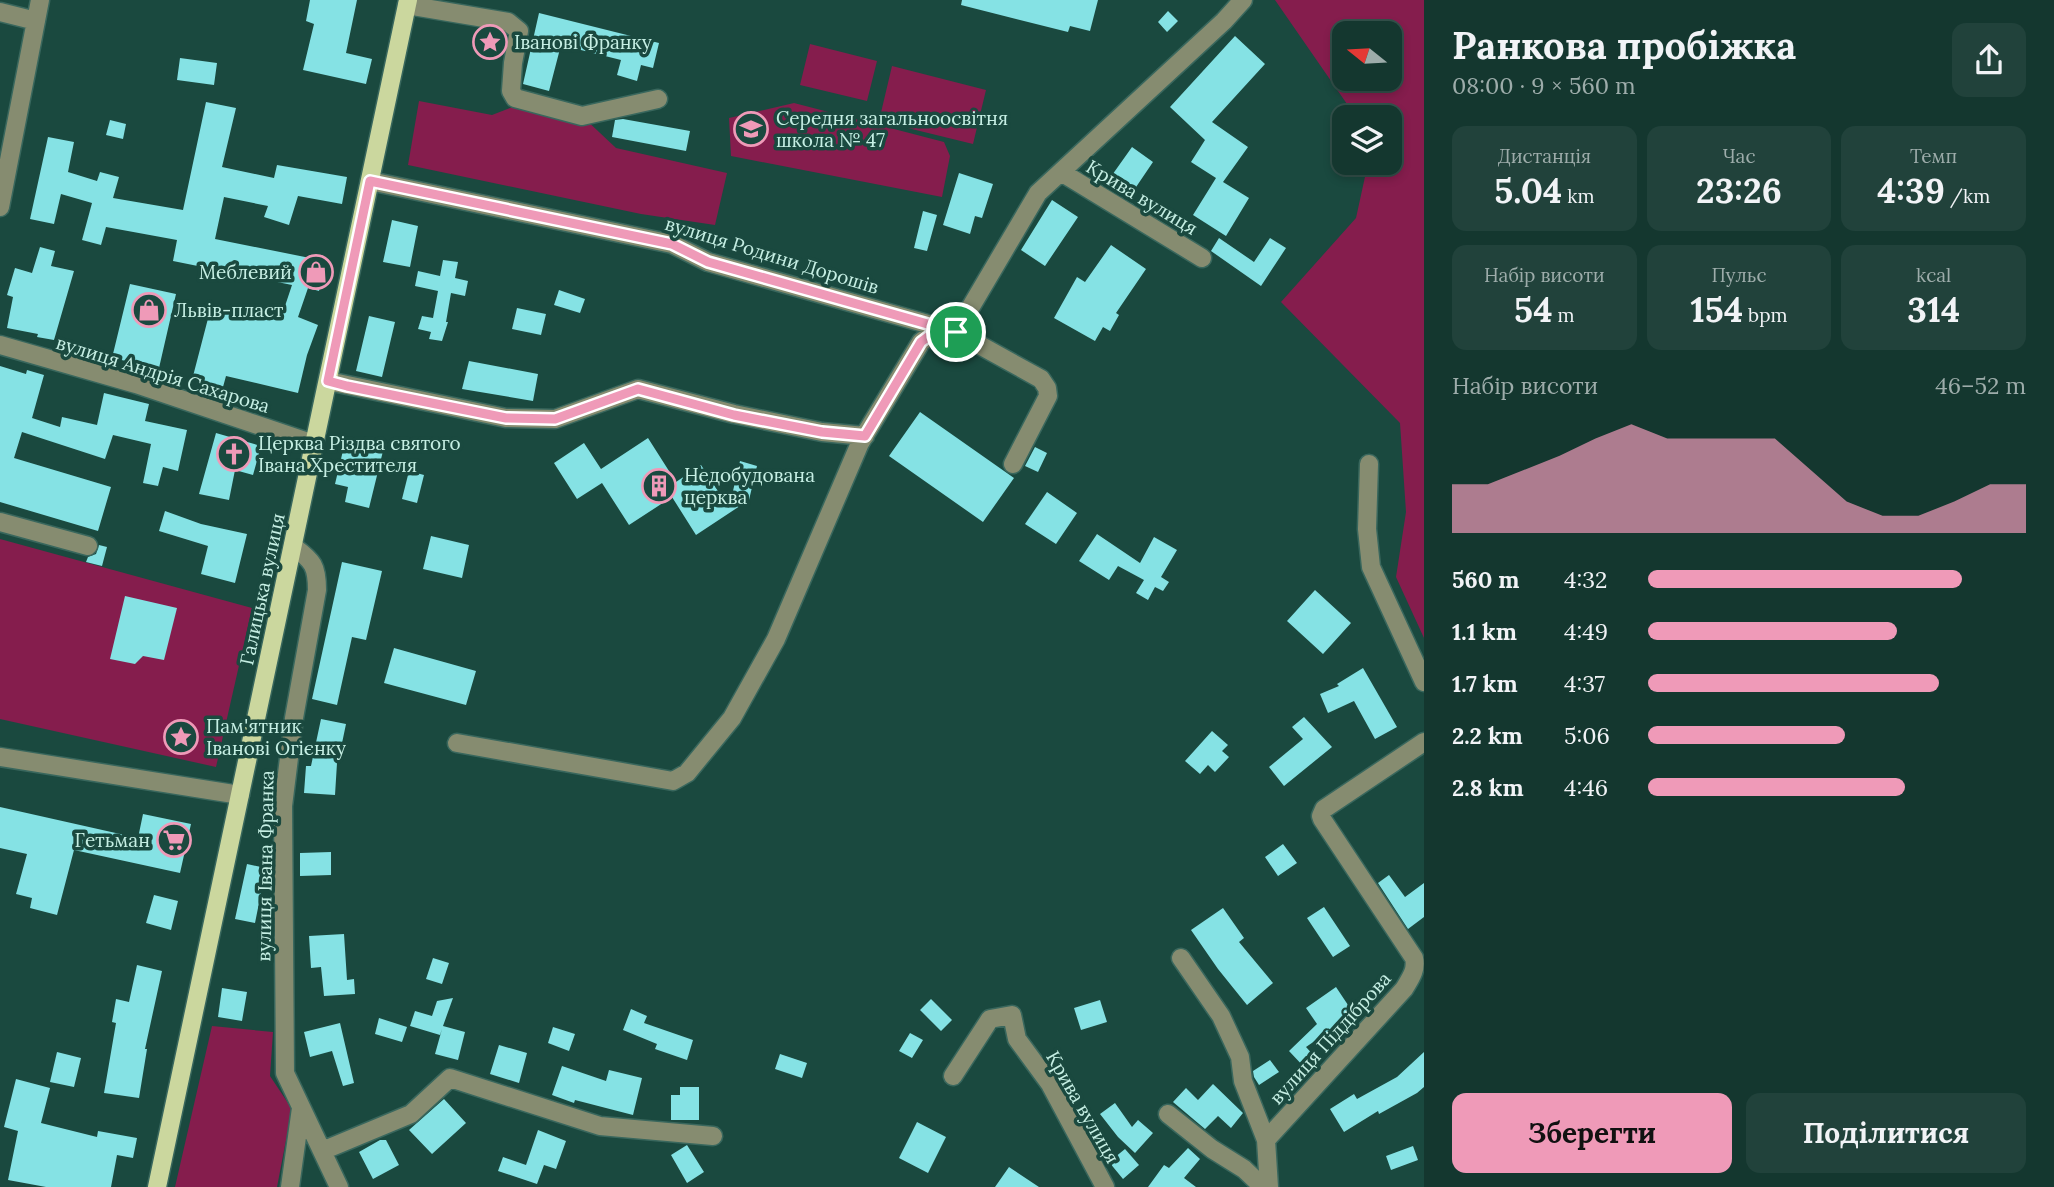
<!DOCTYPE html>
<html lang="uk">
<meta charset="utf-8">
<style>
:root{--surface:#14372f;--page:#21423b;--text:#f1f3f6;--muted:#9dacaa;--line:#33514b;--accent:#ef9ab8}
body{margin:0;font-family:Lora,serif;background:var(--page);color:var(--text);height:100vh;display:flex;flex-direction:column;font-size:26px;white-space:nowrap}
*{box-sizing:border-box;margin:0}
p{font-size:23px;color:var(--muted)}
.icon{flex:none;width:38px;height:38px;fill:none;stroke:currentColor;stroke-width:2;stroke-linecap:round;stroke-linejoin:round}
.map{position:relative;flex:1;overflow:hidden}
.side{display:flex;flex-direction:column;background:var(--surface);width:630px}
.side>*{flex:none}
.needle{width:46px;rotate:288deg}
.controls{position:absolute;left:1332px;top:21px;display:grid;gap:14px}
.controls a{display:grid;place-items:center;width:70px;height:70px;border-radius:14px;background:var(--surface);box-shadow:0 4px 10px #0003,0 0 0 2px var(--line);font-size:35px}
.pin{position:absolute;display:grid;place-items:center;width:60px;height:60px;color:#fff;margin:-30px;border:4px solid #fff;border-radius:50%;box-shadow:0 2px 7px #0007}
.round{display:grid;place-items:center;flex:none;width:74px;height:74px;border-radius:14px;background:var(--page)}
.summary{display:flex;align-items:center;justify-content:space-between;height:119px;padding:0 28px}
h1{font-size:38px;font-weight:700;line-height:52px}
.figures{display:grid;grid-template-columns:repeat(3,1fr);gap:10px;height:119px;padding:7px 28px}
.figures div{display:grid;align-content:center;border-radius:14px;background:var(--page);text-align:center}
.figures b{font-size:35px;font-weight:700}
.figures small{font-size:19px;font-weight:400}
.figures p{font-size:19px}
.chart{height:196px;padding:14px 28px}
.chart p{display:flex;justify-content:space-between}
.chart svg{width:100%;height:126px;margin-top:7px;fill:var(--accent);opacity:.7}
.action{display:flex;gap:14px;margin-top:auto;padding:14px 28px}
.action a{flex:1;height:80px;border-radius:14px;background:var(--accent);color:#111;font-size:28px;font-weight:700;line-height:80px;text-align:center}
.action a+a{background:var(--page);color:var(--text)}
ul{padding:0 28px;list-style:none;font-size:23px}
li{display:grid;grid-template-columns:112px 84px 1fr;align-items:center;height:52px}
li i{height:18px;border-radius:9px;background:var(--accent)}
main{display:flex;flex:1;min-height:0}
.map>svg:first-child{display:block}
</style>
<main>
<div class="map">
<svg width="1424" height="1187" viewBox="0 0 1424 1187">
<rect width="100%" height="100%" fill="#1a493f"/>
<!-- green -->
<path fill="#851d4d" fill-rule="evenodd" d="M1275,0h149v638l-28,-61 10,-65 -6,-89 -119,-121 75,-84 12,-55h22v-46h-34zM1344,33h46v46h-46z
M810,44l67,17 -10,40 -67,-16z
M892,66l94,24 -13,54 -94,-23z
M419,101l73,14 33,-13 57,14 34,32 111,25 -12,52 -74,-11 -233,-49z
M794,103l150,39 6,14 -8,41 -211,-41 -2,-38z
M0,539l252,69 -36,159 -216,-48z
M212,1026l61,6 -3,44 22,33 -15,78h-102z"/>
<!-- building -->
<path fill="#85e2e4" d="M310,0h47l-11,53 26,6 -6,25 -63,-14 11,-46 -8,-3z
M962,0h136l-8,31 -20,-5 -2,6 -107,-27z
M1168,11l10,10 -11,11 -9,-10z
M539,13l120,30 -6,25 -12,-3 -4,16 -20,-6 4,-15 -60,-15 -12,46 -26,-7z
M1235,36l30,28 -53,58 36,25 -25,35 26,16 -23,38 -33,-21 23,-37 -25,-16 14,-22 -35,-33z
M180,58l37,5 -3,22 -37,-5z
M206,102l30,6 -14,59 52,11 3,-13 70,12 -5,27 -44,-8 -9,29 -25,-8 4,-11 -44,-9 -9,42 110,22 -6,30 -11,-3 -10,29 20,8 -11,30 -9,38 -72,-17 -3,11 -31,-7 19,-73 48,13 3,-13 21,5 9,-27 -119,-24 4,-21 -71,-13 -5,18 -19,-5 10,-37 -31,-9 -7,30 -24,-5 18,-82 26,5 -6,30 29,9 3,-9 19,5 -6,21 70,12z
M623,119l67,12 -4,20 -74,-14 3,-17z
M110,120l16,4 -3,15 -17,-4z
M1132,147l21,15 -21,31 -22,-15z
M959,173l34,11 -11,34 -7,-2 -5,18 -27,-9z
M1052,200l26,17 -33,49 -24,-16z
M923,211l14,4 -10,36 -13,-3z
M392,220l26,6 -8,41 -27,-5z
M1219,238l35,24 16,-24 16,10 -25,38 -50,-35z
M1111,245l35,24 -30,44 3,2 -9,16 -7,-4 -8,14 -41,-23 23,-41 8,5z
M40,247l15,4 -4,15 23,5 -20,69 -17,-3 1,-3 -31,-6 6,-31 -6,-2 8,-27 17,5z
M443,260l15,2 -3,16 13,3 -3,15 -14,-3 -5,29h2l-6,19 -13,-2 2,-7 -13,-3 4,-13 11,2 5,-27 -23,-5 3,-15 22,5z
M130,284l46,10 -17,74 -47,-10z
M559,290l26,9 -5,14 -26,-8z
M517,308l29,6 -5,21 -29,-6z
M369,316l26,6 -13,55 -26,-6z
M469,361l69,13 -5,27 -71,-12z
M0,366l26,8 1,-4 17,5 -12,43 28,9 2,-10 35,8 7,-32 45,11 -4,17 42,9 -9,41 -15,-4 -5,19 -15,-3 8,-39 -38,-9 -8,24 -83,-27 -8,26 97,29 -13,44 -98,-29z
M920,412l94,66 -31,44 -94,-66z
M216,433l45,13 -8,29 -18,-5 -6,30 -30,-6z
M346,438l38,9 -15,61 -24,-6 3,-15 -13,-3z
M648,438l28,44 25,-17 28,43 11,-47 17,5 -8,34 -53,35 -24,-38 -43,28 -27,-42 -25,16 -23,-36 30,-20 17,26z
M1035,447l12,6 -9,19 -13,-6z
M409,471l15,4 -7,28 -15,-4z
M1047,492l30,21 -21,31 -31,-20z
M165,511l36,13 46,10 -12,49 -34,-9 7,-28 -49,-15z
M1097,534l43,29 14,-26 23,13 -16,27 8,5 -6,9 -8,-4 -7,13 -12,-7 8,-13 -26,-14 -9,14 -30,-19z
M431,536l38,9 -7,33 -39,-9z
M99,545l8,2 -5,19 -16,-4 2,-5 8,-3z
M342,562l40,9 -16,69 -14,-3 -15,68 -25,-6z
M1315,590l36,33 -28,31 -36,-33z
M125,596l52,12 -13,52 -21,-4 -8,8 -25,-5z
M394,648l82,23 -10,34 -82,-22z
M1363,668l34,59 -22,12 -21,-38 -26,12 -8,-19 19,-8 -2,-2z
M1304,717l28,30 -48,39 -15,-19 34,-28 -11,-12z
M321,719l25,5 -5,24 -3,-1 -3,48 -31,-2 2,-27h5z
M1212,731l16,14 -6,6 7,6 -14,15 -7,-7 -8,9 -15,-13z
M0,807l138,31 5,-24 48,10 -11,49 -106,-23 -17,65 -27,-7 2,-10 -16,-4 11,-40 -27,-6z
M1283,844l14,19 -19,13 -13,-19z
M331,852v23l-31,1v-23z
M247,864l19,4 -11,55 -20,-4z
M1389,875l16,22 19,-14v34l-16,12 -30,-46z
M154,895l24,6 -7,29 -25,-7z
M1324,907l26,39 -17,11 -26,-39z
M1223,908l21,30 -5,4 34,41 -26,22 -29,-36 -27,-39z
M344,934l3,46 7,-1 1,15 -31,2 -3,-29 -10,1 -2,-32z
M433,958l16,5 -7,21 -16,-5z
M137,965l25,6 -17,78h2l-8,49 -35,-5 12,-70 -4,-1 4,-23 13,3z
M1336,987l18,27 -48,33 10,11 -11,10 -16,-17 28,-27 -11,-16z
M222,988l25,4 -5,29 -24,-4z
M453,998l-10,28 22,6 -7,28 -23,-6 7,-25 -2,6 -30,-9 5,-15 17,5 5,-15z
M931,999l21,21 -11,11 -21,-21z
M1100,1000l7,22 -26,8 -7,-22z
M631,1009l16,7 -3,7 49,17 -6,20 -32,-11 2,-5 -34,-14z
M379,1018l28,9 -5,15 -27,-8z
M340,1023l14,60 -11,3 -11,-35 -22,6 -6,-25z
M553,1027l22,7 -6,17 -21,-8z
M910,1033l13,7 -11,18 -13,-7z
M499,1045l28,8 -8,30 -29,-9z
M57,1052l24,6 -7,29 -24,-5z
M1424,1052v35l-7,6 -38,21 -1,-3 -34,21 -14,-23 24,-15 3,5 40,-22z
M780,1054l27,9 -5,15 -27,-9z
M1270,1060l9,12 -20,13 -5,-8 -1,-6z
M562,1066l44,15 3,-11 33,8 -9,37 -58,-15 -1,3 -22,-8z
M16,1079l34,9 -9,35 56,14 1,-6 39,7 -4,20 -16,-3 -6,32h-65l-38,-7 10,-49 -14,-4z
M1213,1084l30,29 -12,15 -13,-12 -13,13 -32,-27 13,-14 12,12z
M680,1087h19v33h-28v-25h9z
M444,1099l22,24 -34,31 -23,-24z
M1115,1103l17,24 6,-7 15,13 -18,20 -17,-16 -18,-23z
M917,1122l29,15 -18,36 -29,-15z
M538,1130l28,11 -10,28 -12,-4 -7,19 -39,-13 5,-14 23,8z
M380,1140h6l13,25 -26,14 -14,-27z
M687,1145l17,27 -17,11 -16,-28z
M1413,1146l5,14 -27,10 -5,-14z
M1188,1148l12,11 -16,19 12,9h-48l16,-22 5,3z
M1125,1149l14,16 -16,14 -14,-17z
M1009,1167l30,20h-44z"/>
<g fill="none" stroke-linecap="round" stroke-linejoin="round">
<!-- minor casing -->
<g stroke="#39675d" stroke-width="21">
<path id="minor" d="M407,5l101,17 11,9 -6,32 -2,28 4,7 67,18 76,-17
M0,12l36,9
M1061,172l141,86
M370,181l302,63 36,18 248,70 85,47 6,9 1,8 -35,68
M0,207l40,-207
M0,345l136,39 178,60
M328,381l178,37 49,1 83,-30 96,25 88,18 43,4
M1369,464l-2,65 4,38 53,115
M0,522l88,24
M294,547c19,14 23,19 23,43l-23,128 -11,88 2,267 54,114
M457,743l216,38 14,-8 45,-55 44,-79 84,-196 61,-101 12,-9 23,-1 82,-139 186,-172 19,-21
M0,757l240,38
M1181,958l40,58 19,41 3,24 23,59
M953,1076l37,-57 22,-4 5,24 33,45 55,103
M1168,1114l44,35 32,20 19,18
M322,1151l89,-37 39,-36 150,48 113,10
M290,1187l11,-79
M1269,1187l-3,-47 138,-151c6,-10 13,-19 10,-31l-92,-139 -1,-3 3,-7 100,-67"/>
</g>
<!-- major casing -->
<g stroke="#39675d" stroke-width="21">
<path id="major" d="M157,1187l251,-1187"/>
</g>
<!-- minor -->
<use href="#minor" stroke="#868c70" stroke-width="18"/>
<!-- major -->
<use href="#major" stroke="#cbd79e" stroke-width="18"/>
</g>
<g fill="none" stroke-linecap="round" stroke-linejoin="round">
<!-- route casing -->
<g stroke="#fff" stroke-width="14">
<path id="route" d="M370,181l302,63 36,18 248,70 -23,1 -12,9 -56,94 -43,-4 -88,-17 -96,-26 -83,30 -49,-1 -159,-32 -19,-5z"/>
</g>
<!-- route -->
<use href="#route" stroke="#ef9ab8" stroke-width="9"/>
</g>
<!-- icons -->
<defs>
<g id="sight-ring" transform="scale(1.75)"><circle r="9.5" fill="#1a493f" stroke="#ef9ab8" stroke-width="1.5"/><path d="M0-6L1.8-2.2L6-1.7L2.9 1.2L3.7 5.4L0 3.3L-3.7 5.4L-2.9 1.2L-6-1.7L-1.8-2.2Z" fill="#ef9ab8"/></g>
<g id="school-ring" transform="scale(1.75)"><circle r="9.5" fill="#1a493f" stroke="#ef9ab8" stroke-width="1.5"/><path d="M0-5L7-2L0 1L-7-2ZM-4 1L0 2.5L4 1V4Q0 6-4 4Z" fill="#ef9ab8"/></g>
<g id="shop-ring" transform="scale(1.75)"><circle r="9.5" fill="#1a493f" stroke="#ef9ab8" stroke-width="1.5"/><path d="M-5-2.5h2.3a2.7 3.5 0 0 1 5.4 0H5L5.5 6h-11ZM-1.5-2.5h3a1.5 2.3 0 0 0-3 0Z" fill="#ef9ab8"/></g>
<g id="church-ring" transform="scale(1.75)"><circle r="9.5" fill="#1a493f" stroke="#ef9ab8" stroke-width="1.5"/><path d="M-1.2-6h2.4v3.5h3.3v2.4h-3.3V6h-2.4V-.1h-3.3v-2.4h3.3Z" fill="#ef9ab8"/></g>
<g id="building-ring" transform="scale(1.75)"><circle r="9.5" fill="#1a493f" stroke="#ef9ab8" stroke-width="1.5"/><path d="M-4-6H4V6H1V3H-1V6H-4ZM-2.5-4.3h1.7v1.8h-1.7ZM.8-4.3h1.7v1.8H.8ZM-2.5-1h1.7V.8h-1.7ZM.8-1h1.7V.8H.8Z" fill="#ef9ab8"/></g>
<g id="supermarket-ring" transform="scale(1.75)"><circle r="9.5" fill="#1a493f" stroke="#ef9ab8" stroke-width="1.5"/><path d="M-6-5.5h2.5l.6 2H6L4.5 2H-2.5L-4.4-4H-6ZM-1.5 3.2a1.3 1.3 0 1 0 .1 0ZM3 3.2a1.3 1.3 0 1 0 .1 0Z" fill="#ef9ab8"/></g>
</defs>
<g fill-rule="evenodd">
<use href="#sight-ring" x="490" y="42"/>
<use href="#school-ring" x="751" y="129"/>
<use href="#shop-ring" x="316" y="272"/>
<use href="#shop-ring" x="149" y="310"/>
<use href="#church-ring" x="234" y="454"/>
<use href="#building-ring" x="659" y="486"/>
<use href="#sight-ring" x="181" y="737"/>
<use href="#supermarket-ring" x="174" y="840"/>
</g>
<g text-anchor="middle" stroke-width="7" stroke-linejoin="round" paint-order="stroke">
<!-- poi labels -->
<g font-size="19" fill="#c6efe4" stroke="#1a493f" text-anchor="start">
<text x="514" y="49">Іванові Франку</text>
<text x="776" y="125">Середня загальноосвітня<tspan x="776" dy="22">школа № 47</tspan></text>
<text x="292" y="279" text-anchor="end">Меблевий</text>
<text x="174" y="317">Львів-пласт</text>
<text x="258" y="450">Церква Різдва святого<tspan x="258" dy="22">Івана Хрестителя</tspan></text>
<text x="684" y="482">Недобудована<tspan x="684" dy="22">церква</tspan></text>
<text x="206" y="733">Пам'ятник<tspan x="206" dy="22">Іванові Огієнку</tspan></text>
<text x="150" y="847" text-anchor="end">Гетьман</text>
</g>
<!-- street labels -->
<g font-size="19" fill="#c6efe4" stroke="#1a493f">
<text transform="translate(1142 197) rotate(31)" y="7">Крива вулиця</text>
<text transform="translate(772 255) rotate(17)" y="7">вулиця Родини Дорошів</text>
<text transform="translate(163 374) rotate(17)" y="7">вулиця Андрія Сахарова</text>
<text transform="translate(262 589) rotate(-78)" y="7">Галицька вулиця</text>
<text transform="translate(265 866) rotate(-89)" y="7">вулиця Івана Франка</text>
<text transform="translate(1330 1038) rotate(-48)" y="7">вулиця Піддіброва</text>
<text transform="translate(1083 1107) rotate(60)" y="7">Крива вулиця</text>
</g>
</g>
</svg>
<div class="controls">
<a><svg class="needle" viewBox="-14 -14 28 28"><path d="M0-13l5 13h-10z" fill="#e53935"/><path d="M0 13l5-13h-10z" fill="#9dacaa"/></svg></a>
<a><svg class="icon" aria-label="layers" viewBox="0 0 24 24"><path d="M12 4l9 5-9 5-9-5zM3 14l9 5 9-5"/></svg></a>
</div>
<div class="pin" style="left:956px;top:332px;background:#1e9e55"><svg class="icon" aria-label="arrive" viewBox="0 0 24 24"><path d="M6 21V4h12l-3 4 3 4H6"/></svg></div>
</div>
<section class="side">
<div class="summary"><div><h1>Ранкова пробіжка</h1><p>08:00 · 9 × 560 m</p></div><a class="round"><svg class="icon" aria-label="share" viewBox="0 0 24 24"><path d="M12 15V3M7 8l5-5 5 5M5 13v7h14v-7"/></svg></a></div>
<div class="figures">
<div><p>Дистанція</p><b>5.04<small> km</small></b></div>
<div><p>Час</p><b>23:26</b></div>
<div><p>Темп</p><b>4:39<small> /km</small></b></div>
</div>
<div class="figures">
<div><p>Набір висоти</p><b>54<small> m</small></b></div>
<div><p>Пульс</p><b>154<small> bpm</small></b></div>
<div><p>kcal</p><b>314</b></div>
</div>
<div class="chart"><p><span>Набір висоти</span>46–52 m</p>
<svg viewBox="0 0 160 44" preserveAspectRatio="none"><path d="M0 44V27L10 27L20 22L30 17L40 11L50 6L60 11L70 11L80 11L90 11L100 22L110 33L120 38L130 38L140 33L150 27L160 27V44z"/></svg>
</div>
<ul>
<li><b>560 m</b>4:32<i style="width:83%"></i></li>
<li><b>1.1 km</b>4:49<i style="width:66%"></i></li>
<li><b>1.7 km</b>4:37<i style="width:77%"></i></li>
<li><b>2.2 km</b>5:06<i style="width:52%"></i></li>
<li><b>2.8 km</b>4:46<i style="width:68%"></i></li>
</ul>
<div class="action"><a>Зберегти</a><a>Поділитися</a></div>
</section>
</main>
